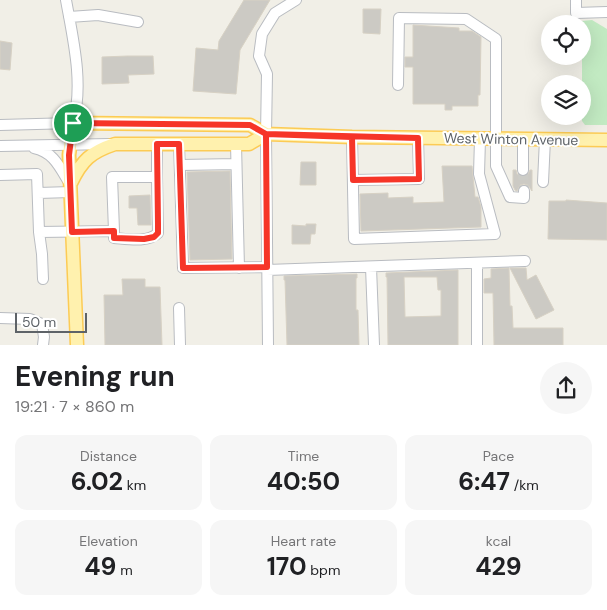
<!DOCTYPE html>
<meta charset="utf-8">
<style>
:root{--surface:#fff;--page:#f6f6f6;--text:#202124;--muted:#757577}
body{margin:0;font-family:"DM Sans",sans-serif;background:var(--page);color:var(--text);height:100vh;display:flex;flex-direction:column;font-size:19px;white-space:nowrap}
*{box-sizing:border-box;margin:0}
p{font-size:16px;color:var(--muted)}
.icon{flex:none;width:28px;height:28px;fill:none;stroke:currentColor;stroke-width:2;stroke-linecap:round;stroke-linejoin:round}
.map{position:relative;height:345px;overflow:hidden}
.sheet{display:flex;flex-direction:column;background:var(--surface);flex:1}
.sheet>*{flex:none}
.controls{position:absolute;left:541px;top:15px;display:grid;gap:10px}
.controls a{display:grid;place-items:center;width:50px;height:50px;border-radius:50%;background:var(--surface);box-shadow:0 5px 20px #0002;font-size:25px}
.scale{position:absolute;left:15px;bottom:12px;width:72px;box-sizing:border-box;padding-left:5px;border:2px solid #5e6368;border-top:0;font-size:14px;line-height:18px;white-space:nowrap;color:#5e6368;-webkit-text-stroke:4px #fff;paint-order:stroke}
.pin{position:absolute;display:grid;place-items:center;width:42px;height:42px;color:#fff;margin:-21px;border:2px solid #fff;border-radius:50%;box-shadow:0 1px 5px #0007}
.round{display:grid;place-items:center;flex:none;width:52px;height:52px;border-radius:26px;background:var(--page)}
.head{display:flex;align-items:center;justify-content:space-between;height:85px;padding:0 15px}
h1{font-size:28px;font-weight:700;line-height:38px}
.metrics{display:grid;grid-template-columns:repeat(3,1fr);gap:8px;height:85px;padding:5px 15px}
.metrics div{display:grid;align-content:center;border-radius:12px;background:var(--page);text-align:center}
.metrics b{font-size:25px;font-weight:700}
.metrics small{font-size:14px;font-weight:400}
.metrics p{font-size:14px}
.map>svg:first-child{display:block}
</style>
<div class="map">
<svg width="607" height="345" viewBox="0 0 607 345">
<rect width="100%" height="100%" fill="#f1efe7"/>
<!-- green -->
<path fill="#c2eac2" d="M592,20l15,9v96h-22l-3,-4v-100z"/>
<!-- building -->
<path fill="#cccac4" stroke="#d7d1c4" fill-rule="evenodd" d="M244,0h26l-30,50 -4,44 -43,-3 3,-43 22,2 1,-9z
M363,9h18l-1,25 -17,-1z
M413,25l46,3v3h13l9,6 -1,58h-2v11h-26v4h-7v-6h-32v-37h-8v-10h8z
M0,41l12,2 -2,27 -10,-1z
M128,56h25l1,18 -26,1 1,8 -27,1v-27z
M301,162h15v23h-16z
M442,166h30l3,31h3l3,10v20l-120,4 -1,-37 28,-1v5l25,-1v6l31,-1z
M513,170h3l1,4 6,3 4,-1 3,-6h2v21l-4,-6 -4,-1 -4,1 -3,6 -2,-1 -2,-4z
M230,171l2,88 -42,1 -3,-88z
M150,195l1,30h-13l-1,-17h-8v-12z
M566,200l41,3v37l-59,-1 1,-38h17z
M306,224h10l-1,10h-4l-1,10h-18v-19l14,1z
M509,268l1,38h2l1,22h50v17h-69l-1,-52h-9v-14l7,-1v-9z
M510,268h16l1,12 9,-5 18,35 -18,9z
M458,270v75h-70l-1,-68h-1v-4zM404,277h33l1,13h3v26l-36,1z
M357,274v4h-1v32h2l1,35h-72l-2,-65h-1v-4z
M122,279h23v8h15l2,58h-57l-1,-50h19z"/>
<g fill="none" stroke-linecap="round" stroke-linejoin="round">
<!-- minor-tunnel -->
<path stroke="#ccccc7" stroke-width="10" stroke-dasharray="10 5" stroke-linecap="butt" d="M523,170l1,21"/>
<!-- minor casing -->
<g stroke="#b9bcc1" stroke-width="12">
<path id="minor" d="M576,0v13l31,-1
M69,17l29,-2 40,7
M398,85l1,-67 67,1 30,20v127l14,31 14,1v-7
M0,125l73,-2c11,-39 0,-84 -7,-123
M352,137l2,102 141,-5 -16,-60 1,-35
M523,139v31
M179,144l4,124 84,-1
M236,144l3,124
M0,146l111,-2
M34,148c20,4 26,20 36,36
M180,165l56,-1
M0,175l37,-1 2,58 75,-1 -2,-54h45v-33
M353,180l66,-1 -1,-41
M543,182l2,-43
M38,193l33,-1
M114,231v7c13,1 34,5 44,-5l-1,-56
M39,232l3,22 1,25
M477,263v82
M371,267l3,78
M267,270l258,-9
M179,308l1,37
M0,318l30,1 12,5 2,13 -1,8
M268,345l-2,-211 1,-60 -8,-18 3,-22 13,-21 21,-13"/>
</g>
<!-- major casing -->
<g stroke="#fccb55" stroke-width="15">
<path id="major" d="M71,183c11,-23 20,-31 44,-39h134l17,-10
M77,345l-8,-190 4,-32 177,2 16,9 86,3 255,3"/>
</g>
<!-- minor -->
<use href="#minor" stroke="#fff" stroke-width="10"/>
<!-- major -->
<use href="#major" stroke="#fff1ae" stroke-width="12"/>
</g>
<g fill="none" stroke-linecap="round" stroke-linejoin="round">
<!-- route casing -->
<g stroke="#fff" stroke-width="10">
<path id="route" d="M73,123l-4,32 3,77 42,-1v7l30,1 10,-2 4,-4v-9l-1,-80h22l4,124 84,-1 -1,-133 152,4 1,41 -66,1 -1,-43 -86,-3 -16,-9 -177,-2"/>
</g>
<!-- route -->
<use href="#route" stroke="#f63528" stroke-width="6"/>
</g>
<g text-anchor="middle" stroke-width="4" stroke-linejoin="round" paint-order="stroke">
<!-- street labels -->
<g font-size="14" fill="#5e6368" stroke="#fff">
<text transform="translate(511 139) rotate(1)" y="5">West Winton Avenue</text>
</g>
</g>
</svg>
<div class="controls">
<a><svg class="icon" aria-label="locate" viewBox="0 0 24 24"><circle cx="12" cy="12" r="6"/><path d="M12 2v4M12 18v4M2 12h4M18 12h4"/></svg></a>
<a><svg class="icon" aria-label="layers" viewBox="0 0 24 24"><path d="M12 4l9 5-9 5-9-5zM3 14l9 5 9-5"/></svg></a>
</div>
<div class="scale">50 m</div>
<div class="pin" style="left:73px;top:123px;background:#1e9e55"><svg class="icon" aria-label="arrive" viewBox="0 0 24 24"><path d="M6 21V4h12l-3 4 3 4H6"/></svg></div>
</div>
<section class="sheet">
<div class="head"><div><h1>Evening run</h1><p>19:21 · 7 × 860 m</p></div><a class="round"><svg class="icon" aria-label="share" viewBox="0 0 24 24"><path d="M12 15V3M7 8l5-5 5 5M5 13v7h14v-7"/></svg></a></div>
<div class="metrics">
<div><p>Distance</p><b>6.02<small> km</small></b></div>
<div><p>Time</p><b>40:50</b></div>
<div><p>Pace</p><b>6:47<small> /km</small></b></div>
</div>
<div class="metrics">
<div><p>Elevation</p><b>49<small> m</small></b></div>
<div><p>Heart rate</p><b>170<small> bpm</small></b></div>
<div><p>kcal</p><b>429</b></div>
</div>
</section>
